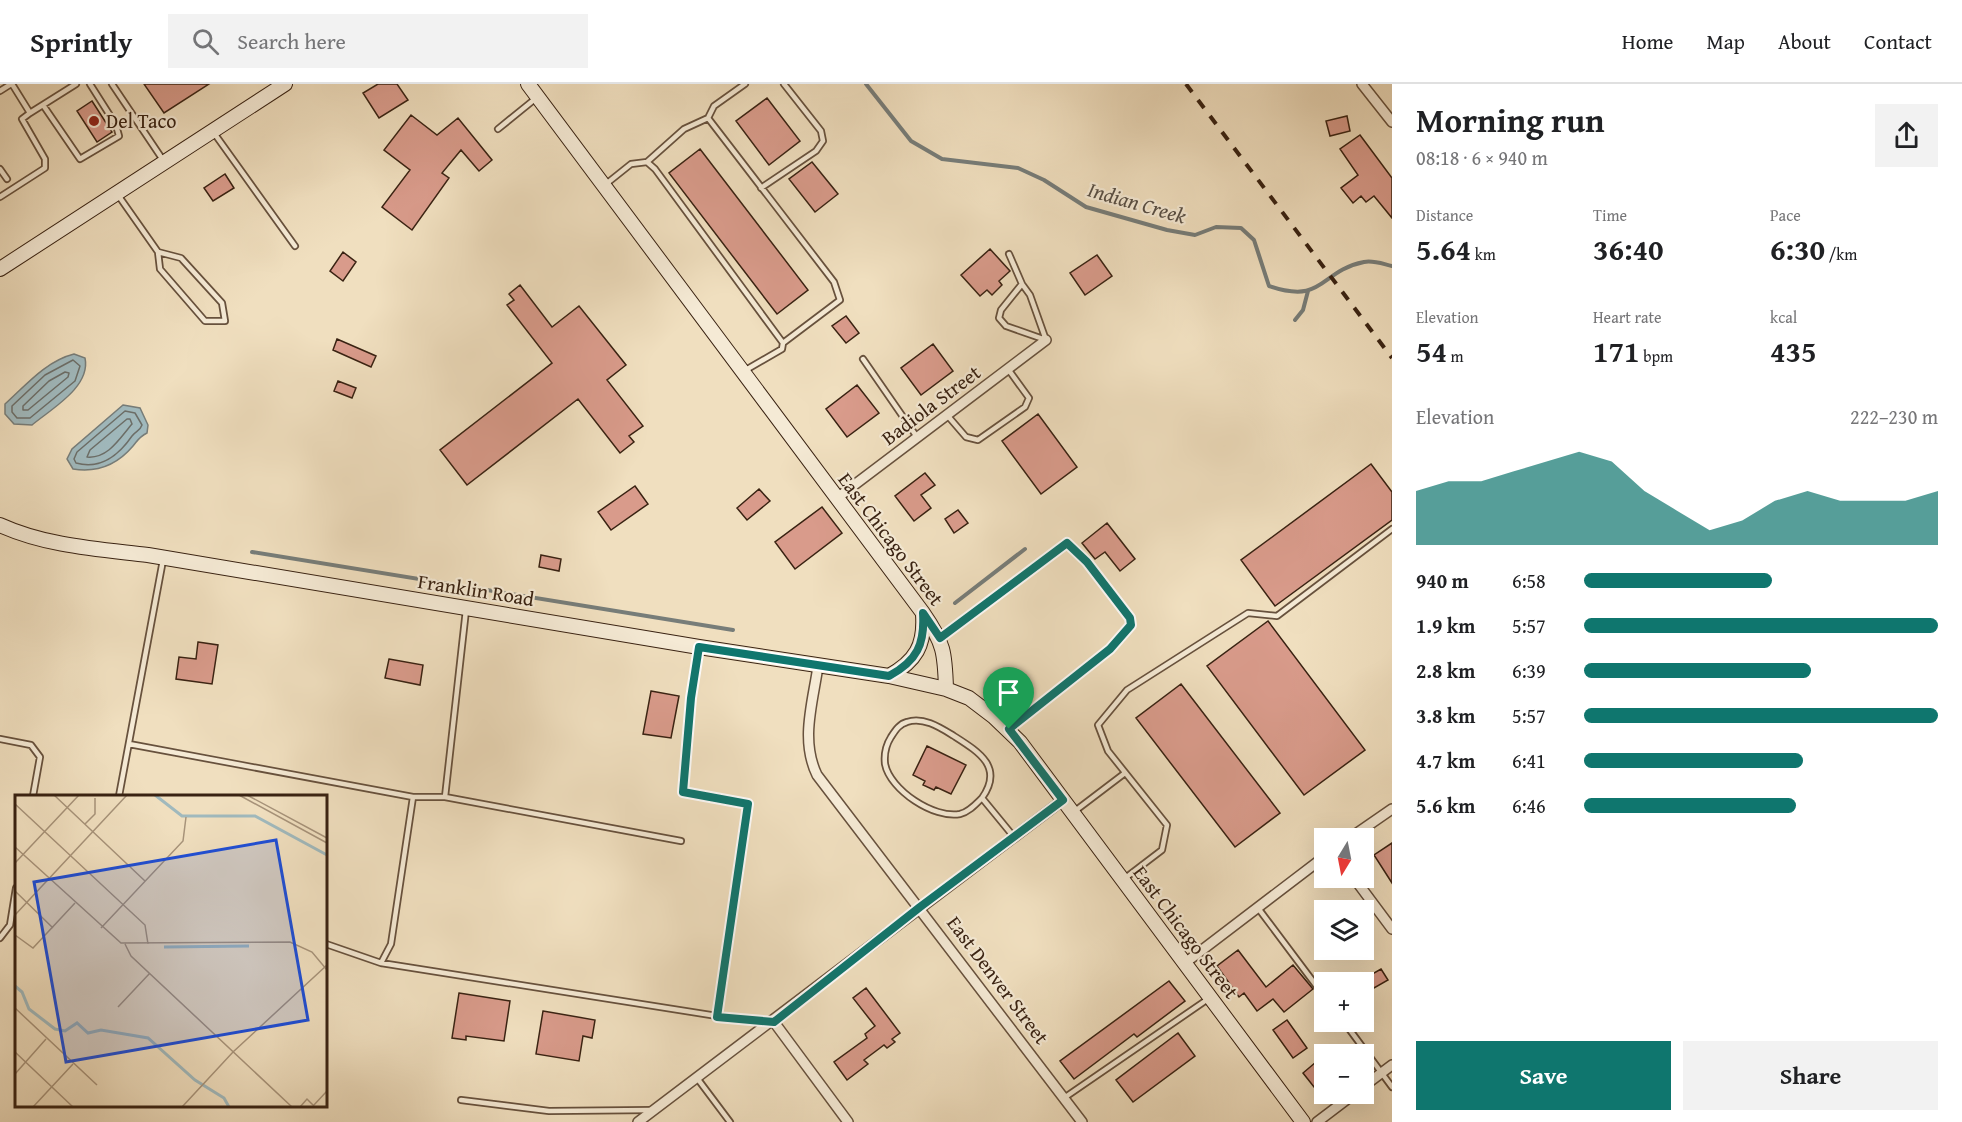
<!DOCTYPE html>
<meta charset="utf-8">
<style>
:root{--surface:#fff;--page:#f2f2f2;--text:#202124;--muted:#757577;--line:#e0e0e0;--accent:#0f766e}
body{margin:0;font-family:"Gentium Book Plus",serif;background:var(--page);color:var(--text);height:100vh;display:flex;flex-direction:column;font-size:22px;white-space:nowrap}
*{box-sizing:border-box;margin:0}
p{font-size:20px;color:var(--muted)}
.icon{flex:none;width:33px;height:33px;fill:none;stroke:currentColor;stroke-width:2;stroke-linecap:round;stroke-linejoin:round}
.map{position:relative;flex:1;overflow:hidden}
.drawer{display:flex;flex-direction:column;background:var(--surface);width:570px}
.drawer>*{flex:none}
.needle{width:39px;rotate:190deg}
.tools{position:absolute;left:1314px;top:744px;display:grid;gap:12px}
.tools a{display:grid;place-items:center;width:60px;height:60px;border-radius:0px;background:var(--surface);box-shadow:0 6px 24px #0002;font-size:30px}
.pin{position:absolute;display:grid;place-items:center;width:51px;height:51px;color:#fff;margin:-62px -26px;border-radius:50% 50% 50% 0;rotate:-45deg;box-shadow:0 0 6px #0007}
.pin .icon{rotate:45deg}
.round{display:grid;place-items:center;flex:none;width:63px;height:63px;border-radius:0px;background:var(--page)}
.overview{display:flex;align-items:center;justify-content:space-between;height:102px;padding:0 24px}
h1{font-size:33px;font-weight:600;line-height:45px}
.metrics{display:grid;grid-template-columns:repeat(3,1fr);gap:9px;height:102px;padding:6px 24px}
.metrics div{display:grid;align-content:center}
.metrics b{font-size:30px;font-weight:600}
.metrics small{font-size:16px;font-weight:400}
.metrics p{font-size:16px}
.chart{height:168px;padding:12px 24px}
.chart p{display:flex;justify-content:space-between}
.chart svg{width:100%;height:108px;margin-top:6px;fill:var(--accent);opacity:.7}
.button{display:flex;gap:12px;margin-top:auto;padding:12px 24px}
.button a{flex:1;height:69px;border-radius:0px;background:var(--accent);color:#fff;font-size:24px;font-weight:600;line-height:69px;text-align:center}
.button a+a{background:var(--page);color:var(--text)}
ul{padding:0 24px;list-style:none;font-size:20px}
li{display:grid;grid-template-columns:96px 72px 1fr;align-items:center;height:45px}
li i{height:15px;border-radius:8px;background:var(--accent)}
header{display:flex;align-items:center;gap:36px;box-sizing:border-box;height:84px;padding:0 30px;background:var(--surface);border-bottom:2px solid var(--line)}
header strong{font-size:28px}
nav{display:flex;gap:33px;margin-inline-start:auto;font-size:21px}
.search{width:420px;height:54px;background:var(--page);display:flex;align-items:center;gap:15px;box-sizing:border-box;padding:0 21px;border-radius:0px;color:var(--muted);font-size:22px}
main{display:flex;flex:1;min-height:0}
.map>svg:first-child{display:block}
</style>
<header>
<strong>Sprintly</strong>
<div class="search"><svg class="icon" aria-label="search" viewBox="0 0 24 24"><circle cx="10" cy="10" r="6"/><path d="M15 15l6 6"/></svg>Search here</div>
<nav><a>Home</a><a>Map</a><a>About</a><a>Contact</a></nav>
</header>
<main>
<div class="map">
<svg width="1392" height="1038" viewBox="0 0 1392 1038">
<rect width="100%" height="100%" fill="#f0dfbf"/>
<filter id="stains"><feTurbulence type="fractalNoise" baseFrequency=".00333" numOctaves="4"/><feColorMatrix values="0 0 0 0 .2 0 0 0 0 .09 0 0 0 0 .02 0 0 0 .5 -.17"/></filter>
<radialGradient id="worn" r=".72"><stop offset=".6" stop-color="#630" stop-opacity="0"/><stop offset="1" stop-color="#630" stop-opacity=".3"/></radialGradient>
<!-- water -->
<path fill="#a0b9bd" stroke="#777d79" stroke-width="1.5" d="M74,270l11,4c6,29 -34,51 -53,67l-18,-1 -9,-10v-10c21,-19 41,-43 69,-50z
M123,321l17,3 8,17 -1,8c-8,4 -9,7 -14,13 -16,19 -35,27 -60,23l-6,-10 5,-10z"/>
<g fill="none" stroke-linecap="round" stroke-linejoin="round">
<!-- shore -->
<path stroke="#6c6e68" stroke-width="1.5" d="M73,276l7,6 -5,15 -45,37h-13l-5,-6v-6l33,-31z
M65,288l4,1 -1,4 -40,33h-5v-4l26,-25z
M125,327l10,2 7,12c-2,6 -6,6 -10,11 -13,19 -32,34 -56,27l-2,-4 3,-7z
M127,335h3l2,5c-12,14 -24,35 -45,33l3,-7z"/>
<!-- stream -->
<path stroke="#777d79" stroke-width="4" d="M866,0l45,57 31,18 76,9 26,12 42,27 81,23 28,5 21,-8 25,1 13,12 15,46c56,19 50,-15 95,-24 9,-2 19,2 28,4
M1295,236l8,-10 5,-19
M252,468l481,78
M955,519l70,-54"/>
</g>
<!-- building -->
<path fill="#d99b8b" stroke="#392212" stroke-width="1.5" d="M144,0h65l-45,29z
M378,0h19l11,16 -29,18 -16,-25z
M767,14l33,43 -31,24 -33,-44z
M92,17l20,31 -15,10 -20,-31z
M411,31l26,20 21,-17 34,42 -13,11 -18,-21 -19,23 7,5 -37,52 -30,-23 28,-37 -26,-20z
M1347,32l3,15 -20,5 -4,-15z
M1360,51l32,43v40l-18,-22 -8,6 -5,-6 -8,7 -12,-15 17,-13 -18,-26z
M700,65l108,141 -31,24 -108,-141z
M812,78l26,32 -23,18 -26,-33z
M225,90l9,14 -21,13 -9,-13z
M990,165l20,22 -11,10 3,4 -10,10 -5,-5 -7,6 -19,-21z
M343,168l13,10 -13,19 -13,-10z
M1097,171l15,21 -27,19 -15,-22z
M520,201l32,42 27,-21 47,59 -19,15 36,46 -14,10 5,6 -14,11 -42,-54 -111,86 -27,-35 112,-87 -45,-58 7,-5 -5,-6z
M846,232l13,17 -13,10 -14,-17z
M337,255l39,17 -5,11 -38,-17z
M933,260l20,27 -32,24 -20,-27z
M338,297l18,7 -4,10 -18,-7z
M857,301l22,28 -32,24 -21,-28z
M1038,330l39,53 -36,27 -39,-53z
M1371,380l21,28v28l-117,86 -34,-46z
M925,389l10,12 -14,10 10,13 -17,13 -19,-25z
M635,402l13,18 -37,26 -13,-18z
M759,405l11,12 -23,19 -10,-12z
M822,423l20,26 -47,36 -20,-27z
M958,426l10,13 -14,10 -9,-14z
M1107,439l28,36 -15,12 -15,-19 -10,7 -13,-16z
M541,471l20,4 -2,12 -20,-4z
M1268,537l97,129 -61,45 -97,-129z
M198,558l20,3 -6,39 -36,-5 3,-22 17,2z
M389,575l34,6 -3,20 -35,-7z
M1181,600l99,129 -45,34 -99,-129z
M651,607l28,5 -8,42 -28,-4z
M927,662l39,19 -15,29 -15,-7 -2,3 -11,-5 2,-4 -12,-6z
M1392,759v40l-18,-28z
M1238,866l28,37 27,-22 20,24 -29,23 -11,-13 -16,12 -13,-18 -5,4 -22,-31z
M1381,885l7,11 -14,8 -7,-11z
M1169,897l16,20 -48,36 -3,-3 -60,45 -14,-18z
M866,904l34,45 -8,6 3,3 -8,6 -3,-3 -20,15 4,4 -21,16 -13,-18 33,-24 -2,-4 10,-8 -22,-28z
M459,909l51,8 -6,40 -38,-5v4l-14,-2z
M543,927l52,9 -3,18 -9,-2 -4,25 -43,-7z
M1287,936l20,28 -14,10 -20,-28z
M1178,949l17,23 -62,46 -17,-22z
M1316,978l8,11v5l-10,9 -11,-14z"/>
<g fill="none" stroke-linecap="round" stroke-linejoin="round">
<!-- lane casing -->
<g stroke="#67513d" stroke-width="8">
<path id="lane" d="M12,0l18,29 46,-29
M112,0l51,76
M0,7l11,-7
M43,21l37,54 39,-23 -3,-11 -26,-41
M708,34l6,-12 31,-22
M498,45l37,-30
M214,49l81,113
M647,78l37,-33 24,-11 126,164 6,18 -57,43
M0,85l7,10
M606,100l25,-20 16,-2 8,7 128,174 -1,6 -38,22
M761,104l55,-37 7,-10 -2,-10 -37,-47
M118,111l40,57 2,17 45,52h20l-3,-18 -41,-45 -23,-6
M0,113l45,-29v-9l-23,-40 8,-6
M1009,170l13,30 8,11 16,45
M1022,200l-21,26 -2,8 7,8 40,14
M863,275l54,78
M947,331l19,22 12,3 47,-33 4,-9 -21,-29
M466,526l-21,187 236,44
M940,554l127,-95 20,19 43,56 1,7 -10,14 -112,90
M699,565l-8,49 -8,94 65,12 -31,212
M0,655l31,6 9,12 -7,39
M129,660l284,53h32
M119,712l44,-236
M982,714c22,-31 -3,-46 -28,-62 -13,-8 -31,-20 -47,-14 -8,2 -12,9 -16,15 -5,8 -7,18 -6,27 5,26 49,55 75,50 9,-2 16,-10 22,-16l32,39
M1075,727l50,-38
M1124,795l38,-29 5,-25 -59,-74 -10,-26 29,-35 121,-77 29,3 115,-87
M1258,824l66,88
M0,854l10,-13 6,-37
M326,860l55,19 336,53 51,5
M381,879l10,-19 22,-147
M1344,938l48,65
M697,994l33,44
M1064,1014l144,-99
M461,1016l88,11 103,-1"/>
</g>
<!-- street casing -->
<g stroke="#67513d" stroke-width="12">
<path id="street" d="M1362,0l30,38
M837,414l209,-158
M818,582c-5,36 -18,74 -1,109l265,347
M1350,754l42,-29
M1354,794l38,51
M1185,879l139,-106
M774,938l74,100
M1364,1002l28,-21
M638,1038l425,-322
M1317,1038l37,-28"/>
</g>
<!-- secondary casing -->
<g stroke="#392212" stroke-width="16">
<path id="secondary" d="M528,0l395,529c21,30 22,40 23,76
M0,185l285,-185
M0,441c46,21 98,24 148,30l551,92 190,29 57,13 23,9 25,19 26,25 283,380
M889,592c27,-15 36,-31 34,-61"/>
</g>
<!-- lane -->
<use href="#lane" stroke="#f5ead5" stroke-width="4.5"/>
<!-- street -->
<use href="#street" stroke="#f5ead5" stroke-width="9"/>
<!-- secondary -->
<use href="#secondary" stroke="#f5ead5" stroke-width="14"/>
<!-- rail -->
<path stroke="#392212" stroke-width="4" stroke-dasharray="10 10" stroke-linecap="butt" d="M1186,0l206,274"/>
</g>
<g fill="none" stroke-linecap="round" stroke-linejoin="round">
<!-- route casing -->
<g stroke="#fff" stroke-width="12">
<path id="route" d="M1067,459l20,19 43,56 1,7 -21,24 -101,80 54,71 -143,107 -146,115 -57,-5 31,-213 -65,-12 8,-94 8,-51 190,29c28,-15 36,-32 34,-63l17,25z"/>
</g>
<!-- route -->
<use href="#route" stroke="#0f766e" stroke-width="8"/>
</g>
<!-- markers -->
<circle fill="#8f2418" stroke="#f5ead5" stroke-width="2" cx="94" cy="37" r="6"/>
<g text-anchor="middle" stroke-width="4.5" stroke-linejoin="round" paint-order="stroke">
<!-- poi labels -->
<g font-size="20" fill="#392212" stroke="#f5ead5" text-anchor="start">
<text x="106" y="44">Del Taco</text>
</g>
<!-- street labels -->
<g font-size="20" fill="#392212" stroke="#f5ead5">
<text transform="translate(931 321) rotate(-37)" y="7">Badiola Street</text>
<text transform="translate(891 455) rotate(53)" y="7">East Chicago Street</text>
<text transform="translate(476 506) rotate(9)" y="7">Franklin Road</text>
<text transform="translate(1186 848) rotate(53)" y="7">East Chicago Street</text>
<text transform="translate(998 896) rotate(53)" y="7">East Denver Street</text>
</g>
<!-- water labels -->
<g font-size="21" font-style="italic" fill="#584f45" stroke="#f5ead5">
<text transform="translate(1137 119) rotate(16)" y="7">Indian Creek</text>
</g>
</g>
<!-- overview -->
<g transform="translate(15 711)">
<rect width="312" height="312" fill="#f0dfbf"/>
<path fill="none" stroke="#a0b9bd" stroke-width="3" d="M140,0l27,21h73l72,39M149,152l85,-1M0,191l7,6 7,17 26,20 10,2 12,-8 11,10 13,-3 47,8 47,42 29,18 5,9"/>
<path fill="none" stroke="#a7937a" stroke-width="1.5" d="M39,0l91,86M224,0l88,48M232,0l80,43M0,9l130,121 3,19M70,29l10,-10v-16M0,52l106,96 169,-1 22,10 15,18M0,68l64,-68M0,96l38,37M0,120l112,-120M86,133l82,-87 3,-24M0,140l18,13 42,-45M110,149l6,12 161,151M103,212l32,-34M0,213l82,77M0,257l58,55M0,279l31,-35M298,311l14,-15M18,312l40,-43M167,312l51,-55 94,-87M285,312l7,-8 6,6"/>
<path fill="#1d4ed8" fill-opacity="0.15" stroke="#1d4ed8" stroke-width="3" d="M261,45l32,180 -242,42 -32,-180z"/>
<rect width="312" height="312" fill="none" stroke="#392212" stroke-width="3"/>
</g>
<rect width="100%" height="100%" filter="url(#stains)"/>
<rect width="100%" height="100%" fill="url(#worn)"/>
</svg>
<div class="tools">
<a><svg class="needle" viewBox="-14 -14 28 28"><path d="M0-13l5 13h-10z" fill="#e53935"/><path d="M0 13l5-13h-10z" fill="#757577"/></svg></a>
<a><svg class="icon" aria-label="layers" viewBox="0 0 24 24"><path d="M12 4l9 5-9 5-9-5zM3 14l9 5 9-5"/></svg></a>
<a>+</a>
<a>−</a>
</div>
<div class="pin" style="left:1009px;top:645px;background:#1e9e55"><svg class="icon" aria-label="arrive" viewBox="0 0 24 24"><path d="M6 21V4h12l-3 4 3 4H6"/></svg></div>
</div>
<section class="drawer">
<div class="overview"><div><h1>Morning run</h1><p>08:18 · 6 × 940 m</p></div><a class="round"><svg class="icon" aria-label="share" viewBox="0 0 24 24"><path d="M12 15V3M7 8l5-5 5 5M5 13v7h14v-7"/></svg></a></div>
<div class="metrics">
<div><p>Distance</p><b>5.64<small> km</small></b></div>
<div><p>Time</p><b>36:40</b></div>
<div><p>Pace</p><b>6:30<small> /km</small></b></div>
</div>
<div class="metrics">
<div><p>Elevation</p><b>54<small> m</small></b></div>
<div><p>Heart rate</p><b>171<small> bpm</small></b></div>
<div><p>kcal</p><b>435</b></div>
</div>
<div class="chart"><p><span>Elevation</span>222–230 m</p>
<svg viewBox="0 0 160 44" preserveAspectRatio="none"><path d="M0 44V22L10 18L20 18L30 14L40 10L50 6L60 10L70 22L80 30L90 38L100 34L110 26L120 22L130 26L140 26L150 26L160 22V44z"/></svg>
</div>
<ul>
<li><b>940 m</b>6:58<i style="width:53%"></i></li>
<li><b>1.9 km</b>5:57<i style="width:100%"></i></li>
<li><b>2.8 km</b>6:39<i style="width:64%"></i></li>
<li><b>3.8 km</b>5:57<i style="width:100%"></i></li>
<li><b>4.7 km</b>6:41<i style="width:62%"></i></li>
<li><b>5.6 km</b>6:46<i style="width:60%"></i></li>
</ul>
<div class="button"><a>Save</a><a>Share</a></div>
</section>
</main>
